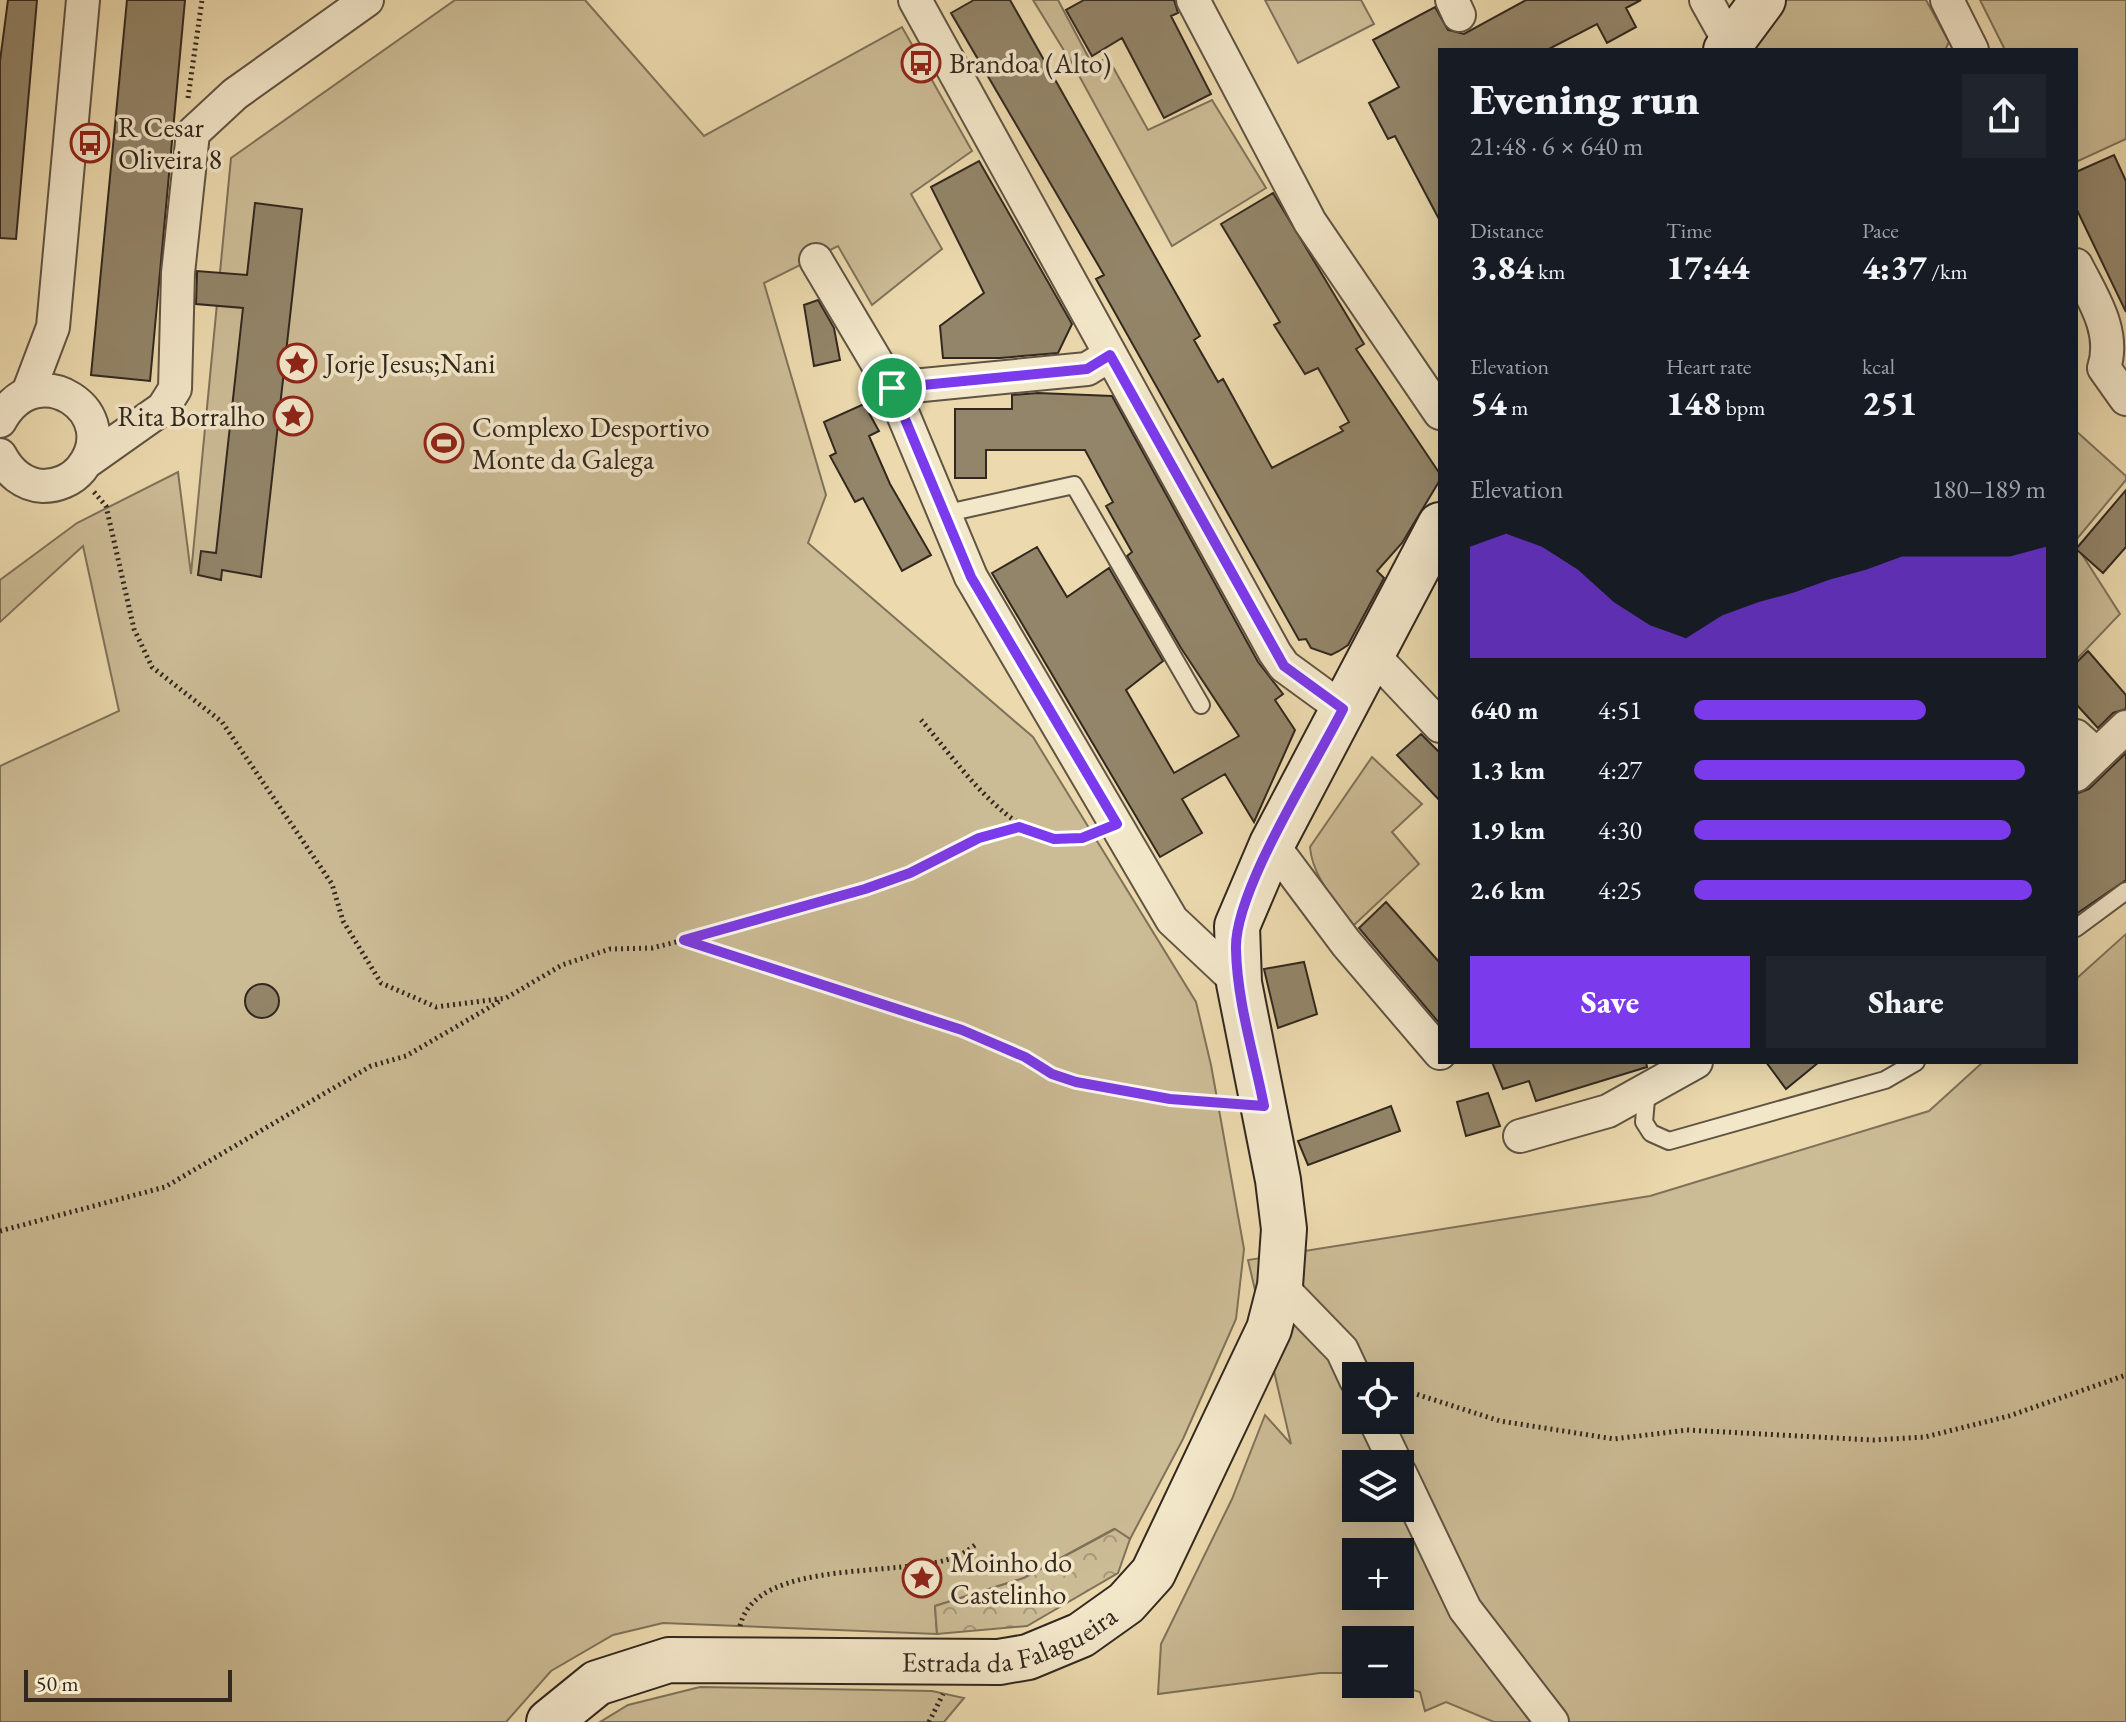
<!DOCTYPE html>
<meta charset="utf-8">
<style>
:root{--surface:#171b24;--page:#20242c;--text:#f1f3f6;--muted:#9ea1a6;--accent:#7c3aed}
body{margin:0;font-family:"EB Garamond",serif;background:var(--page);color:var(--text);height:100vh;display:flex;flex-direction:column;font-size:30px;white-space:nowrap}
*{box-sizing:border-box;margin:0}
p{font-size:26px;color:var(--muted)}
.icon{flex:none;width:44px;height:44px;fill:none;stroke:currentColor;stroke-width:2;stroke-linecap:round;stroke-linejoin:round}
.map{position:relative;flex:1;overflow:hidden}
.drawer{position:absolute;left:1438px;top:48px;width:640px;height:1016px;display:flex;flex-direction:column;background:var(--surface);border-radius:0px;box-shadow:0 8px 32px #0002}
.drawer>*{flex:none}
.controls{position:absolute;left:1342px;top:1362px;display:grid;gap:16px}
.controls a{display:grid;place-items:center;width:72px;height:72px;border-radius:0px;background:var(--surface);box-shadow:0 8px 32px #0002;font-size:40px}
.scale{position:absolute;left:24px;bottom:20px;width:208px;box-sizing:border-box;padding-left:8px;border:4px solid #32281f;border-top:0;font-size:22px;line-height:28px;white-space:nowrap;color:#32281f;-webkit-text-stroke:6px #f3e7ca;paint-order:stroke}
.pin{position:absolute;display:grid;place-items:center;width:68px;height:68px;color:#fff;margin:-34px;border:4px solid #fff;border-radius:50%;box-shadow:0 2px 8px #0007}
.round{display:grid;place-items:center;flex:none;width:84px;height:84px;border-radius:0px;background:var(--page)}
.overview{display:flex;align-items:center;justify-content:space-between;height:136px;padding:0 32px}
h1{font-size:44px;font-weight:800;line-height:60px}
.figures{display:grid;grid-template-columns:repeat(3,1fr);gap:12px;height:136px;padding:8px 32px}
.figures div{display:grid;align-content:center}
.figures b{font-size:34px;font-weight:800}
.figures small{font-size:22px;font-weight:400}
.figures p{font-size:22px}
.chart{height:224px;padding:16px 32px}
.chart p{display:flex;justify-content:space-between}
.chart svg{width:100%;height:144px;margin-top:8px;fill:var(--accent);opacity:.7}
.action{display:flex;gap:16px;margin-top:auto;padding:16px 32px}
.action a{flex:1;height:92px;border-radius:0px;background:var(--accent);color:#fff;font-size:32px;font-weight:800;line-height:92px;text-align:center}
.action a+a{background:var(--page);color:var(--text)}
ul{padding:0 32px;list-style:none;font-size:26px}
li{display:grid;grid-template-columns:128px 96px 1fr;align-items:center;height:60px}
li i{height:20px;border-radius:10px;background:var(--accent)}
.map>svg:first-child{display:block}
</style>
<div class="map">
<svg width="2126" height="1722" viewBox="0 0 2126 1722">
<defs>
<pattern id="forest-crowns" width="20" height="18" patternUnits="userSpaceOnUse" patternTransform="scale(2)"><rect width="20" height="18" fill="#ccbc96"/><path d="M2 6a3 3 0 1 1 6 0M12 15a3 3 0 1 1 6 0" fill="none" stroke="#a6997a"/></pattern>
</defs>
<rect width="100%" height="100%" fill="#ecdaae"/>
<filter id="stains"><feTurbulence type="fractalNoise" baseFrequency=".0025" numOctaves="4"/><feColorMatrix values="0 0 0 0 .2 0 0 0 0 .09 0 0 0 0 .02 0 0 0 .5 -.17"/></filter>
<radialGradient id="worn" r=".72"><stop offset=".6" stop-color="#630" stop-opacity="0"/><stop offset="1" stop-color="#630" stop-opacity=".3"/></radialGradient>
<!-- green -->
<path fill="#ccbc96" stroke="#7f725a" stroke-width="2" fill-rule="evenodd" d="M455,0h130l119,136 198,-109 70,124 -61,43 31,55 -70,56 -34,-59 -74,37 62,212 -18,48 225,194 163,265 15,63 33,184 -8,70 -53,120 -53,100 -16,-10 -90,49 -89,28 2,28 -274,-11 -50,12 -62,36 -45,51h-506v-956l119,-55 -36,-165 -83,76v-42l77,-57 101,-51 13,102 40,-416z
M1033,0h25l34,64 16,-6 40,72 64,-30 54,88 -94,58 -96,-176z
M1265,0h96l13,24 -76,39z
M1782,0h144l23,42 -4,8h-201z
M1980,0h146v139l-50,23v-112h-71z
M2076,431l50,45v4l-50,60z
M2076,545l44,69 -44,46z
M1372,757l50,47 -30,28 27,32 -66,62c-17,-24 -41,-50 -43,-79z
M2126,934v788h-632l-48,-20 -21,9 -5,-19 -27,-8h7v-44h-44v33h-36l-162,21 3,-50 71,-145 33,-84 26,29 -43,-184 402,-64 279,-85 54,-49h93v-83zM1356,1376h44v44h-44zM1356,1464h44v44h-44zM1356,1552h44v44h-44z
M700,1687l232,4 32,7 -20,24h-344l28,-17z"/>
<!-- forest -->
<path fill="url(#forest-crowns)" stroke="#7f725a" stroke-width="2" d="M1115,1529l15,10 -12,34 -91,53 -90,8 -2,-28 89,-28z"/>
<!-- building -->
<path fill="#938569" stroke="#32281f" stroke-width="2" d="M8,0h29l-21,239 -16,-1v-177z
M127,0h58l-35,381 -59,-6z
M974,0h36l190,336 -6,4 24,42 5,-3 49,89 71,-37 -3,-4 9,-5 -31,-54 -13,6 -31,-49 6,-3 -59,-98 52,-31 91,151 -8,5 84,125v6l-38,63 -25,28 7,7 -36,67 -9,6 -8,4 -20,-7 -5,-9 -7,1 -203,-361 8,-4 -153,-262z
M1084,0h90l4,13 -7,3 40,78 -47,24 -42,-80 -30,18 -26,-46z
M1526,0h115l-15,8 10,19 -29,16 -10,-19 -50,26h-107v171l-45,-85 -7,3 -19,-36 30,-16 -26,-47 62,-33 13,23 16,4z
M2114,155l12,26v131l-50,-104v-36z
M979,161l93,163 -14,29 -58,5h-57l-3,-32 44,-33 -53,-106z
M255,203l47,6 -41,368 -39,-7 -1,10 -23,-5 3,-24 15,2 27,-245 -47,-4 1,-30v-3l50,4z
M818,300l16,28 6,32 -26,6 -10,-61z
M1038,393l74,3 146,266 25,32 -8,6 20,30 -41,92 -29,-48 -43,25 20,34 -42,24 -168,-284 45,-26 30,50 42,-29 54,93 -37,29 48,83 65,-37 -58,-88 -54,-92 5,-4 -26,-46 7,-4 -28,-52h-99v28h-31v-69h57v-14z
M864,404l15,27 -10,5 21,48 41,71 -29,16 -39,-73 -8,4 -25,-46 6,-3 -12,-31z
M2126,490v57l-23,26 -27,-24z
M2088,651l38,44v14l-13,4 -15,15 -22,-24v-41z
M1421,734l19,19v48l-43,-46z
M2126,753v127l-50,34v-120l13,-5z
M1386,902l54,61v61l-81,-96z
M1304,962l13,52 -39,14 -14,-59z
M245 1001a17 17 0 1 1 34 0a17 17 0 1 1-34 0Z
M1492,1062h154l1,5 -111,34 -7,-20 -26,8z
M1766,1062h53l-33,27z
M1488,1093l12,33 -34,10 -9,-34z
M1391,1106l9,25 -92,34 -10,-24z"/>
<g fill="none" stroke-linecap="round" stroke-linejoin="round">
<!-- lane casing -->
<g stroke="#605443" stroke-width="20">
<path id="lane" d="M943,514l131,-29 127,220
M2076,928l50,-37
M1647,1089l-3,33 7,11 18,8 216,-61 31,-18"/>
</g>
<!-- street casing -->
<g stroke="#605443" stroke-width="36">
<path id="street" d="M915,0l360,653 9,13 59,43
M1193,0l117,222 130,191
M1452,0l7,15
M1706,0l24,43
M1947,0l25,50
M816,260l76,128 79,189 201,343 67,63
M2076,265c16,32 40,66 28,103
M2104,368l22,31
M892,388l195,-19 23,-14
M28,393l25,-66 30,-327
M0,421c37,-69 126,-7 81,48 -9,11 -24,17 -38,17 -20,-1 -34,-14 -43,-31
M88,461l75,-53 12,-19 3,-116 15,-140 42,-39 132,-94
M1372,654l68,72
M2076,736l21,19
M2076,775l50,-48
M1272,844l74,99 94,110
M1520,1136l88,-25 88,-49
M1280,1286l62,64 14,30
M1375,1420l21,44
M1400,1473l65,136 87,113"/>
</g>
<!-- secondary casing -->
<g stroke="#32281f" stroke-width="48">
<g id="secondary">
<path d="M1726,50l37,-50"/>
<path id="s1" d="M549,1722l48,-39 72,-23 330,2 29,-5 53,-22 45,-32 27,-30 116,-244 11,-43 4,-57 -6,-49 -39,-197 -2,-57 35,-82 168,-319"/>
</g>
</g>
<!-- path -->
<path stroke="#32281f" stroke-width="5" stroke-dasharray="2 4" stroke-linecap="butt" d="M188,98l14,-98
M94,492l12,14 28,123 18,38 70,55 110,162 11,37 38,62 55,24 70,-9 56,-33 48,-16 42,-1 112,-28 101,-31 45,-16 69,-35 40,-11
M921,720c39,44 101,142 169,115
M685,940l277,90 63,27 27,17 24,8 94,17 57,3
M0,1231l165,-44 206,-121 35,-10 96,-56
M1400,1389l100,32 114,18 73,-9 186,10 52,-3 84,-21 117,-41
M740,1626c16,-70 165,-47 218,-70 7,-3 14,-9 20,-13
M929,1722l14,-28"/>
<!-- lane -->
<use href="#lane" stroke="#f3e7ca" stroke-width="16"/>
<!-- street -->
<use href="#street" stroke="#f3e7ca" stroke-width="32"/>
<!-- secondary -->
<use href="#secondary" stroke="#f3e7ca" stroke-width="44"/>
</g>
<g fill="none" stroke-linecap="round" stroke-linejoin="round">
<!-- route casing -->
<g stroke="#fff" stroke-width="16">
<path id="route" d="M1110,355l174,311 59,43c-28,56 -109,182 -107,240 1,52 18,106 28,157l-94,-7 -94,-17 -24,-8 -27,-17 -63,-27 -278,-90 181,-51 45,-16 69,-35 40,-11 35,12 28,-1 35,-14 -146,-247 -79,-189 195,-19z"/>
</g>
<!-- route -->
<use href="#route" stroke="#7c3aed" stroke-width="10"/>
</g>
<!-- icons -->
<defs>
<g id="bus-ring" transform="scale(2)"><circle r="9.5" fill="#f3e7ca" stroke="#8f2418" stroke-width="1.5"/><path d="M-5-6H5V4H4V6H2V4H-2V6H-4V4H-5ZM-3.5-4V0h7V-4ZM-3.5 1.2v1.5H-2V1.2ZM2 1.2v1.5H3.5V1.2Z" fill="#8f2418"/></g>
<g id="sight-ring" transform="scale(2)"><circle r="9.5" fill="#f3e7ca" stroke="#8f2418" stroke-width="1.5"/><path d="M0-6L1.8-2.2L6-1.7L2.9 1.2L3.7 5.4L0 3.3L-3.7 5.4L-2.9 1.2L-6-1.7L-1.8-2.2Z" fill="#8f2418"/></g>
<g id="stadium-ring" transform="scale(2)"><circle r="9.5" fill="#f3e7ca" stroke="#8f2418" stroke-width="1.5"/><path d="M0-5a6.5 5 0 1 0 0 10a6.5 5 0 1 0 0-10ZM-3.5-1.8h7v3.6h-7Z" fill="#8f2418"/></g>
</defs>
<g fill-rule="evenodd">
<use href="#bus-ring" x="921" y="63"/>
<use href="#bus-ring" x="90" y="143"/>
<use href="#sight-ring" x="297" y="363"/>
<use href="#sight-ring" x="293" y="416"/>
<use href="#stadium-ring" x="444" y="443"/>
<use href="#sight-ring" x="922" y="1578"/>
</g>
<g text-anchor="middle" stroke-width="7" stroke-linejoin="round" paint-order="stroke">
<!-- poi labels -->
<g font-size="28" fill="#32281f" stroke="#f3e7ca" text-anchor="start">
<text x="949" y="73">Brandoa (Alto)</text>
<text x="118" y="137">R Cesar<tspan x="118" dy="32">Oliveira 8</tspan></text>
<text x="325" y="373">Jorje Jesus;Nani</text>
<text x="265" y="426" text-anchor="end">Rita Borralho</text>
<text x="472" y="437">Complexo Desportivo<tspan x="472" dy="32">Monte da Galega</tspan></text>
<text x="950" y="1572">Moinho do<tspan x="950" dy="32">Castelinho</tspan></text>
</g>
<!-- street labels -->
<g font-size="28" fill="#32281f" stroke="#f3e7ca">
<text dy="10" stroke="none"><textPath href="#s1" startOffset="482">Estrada da Falagueira</textPath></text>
</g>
</g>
<rect width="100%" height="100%" filter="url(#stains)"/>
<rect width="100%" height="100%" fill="url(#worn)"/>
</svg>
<div class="controls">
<a><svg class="icon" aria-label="locate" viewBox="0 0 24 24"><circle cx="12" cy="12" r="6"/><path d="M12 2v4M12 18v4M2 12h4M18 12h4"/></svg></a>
<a><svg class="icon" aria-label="layers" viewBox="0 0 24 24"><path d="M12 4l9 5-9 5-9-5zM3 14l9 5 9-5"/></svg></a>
<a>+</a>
<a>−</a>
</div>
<div class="scale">50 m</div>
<div class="pin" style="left:892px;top:388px;background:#1e9e55"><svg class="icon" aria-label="arrive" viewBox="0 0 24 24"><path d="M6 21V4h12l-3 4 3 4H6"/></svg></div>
<section class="drawer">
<div class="overview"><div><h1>Evening run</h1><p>21:48 · 6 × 640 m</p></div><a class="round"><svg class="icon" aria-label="share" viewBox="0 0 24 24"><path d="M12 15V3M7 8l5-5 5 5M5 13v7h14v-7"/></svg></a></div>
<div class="figures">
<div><p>Distance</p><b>3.84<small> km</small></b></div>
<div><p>Time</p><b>17:44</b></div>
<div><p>Pace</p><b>4:37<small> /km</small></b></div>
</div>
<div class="figures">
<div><p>Elevation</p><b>54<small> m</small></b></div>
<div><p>Heart rate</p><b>148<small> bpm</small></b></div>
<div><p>kcal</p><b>251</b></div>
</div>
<div class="chart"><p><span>Elevation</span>180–189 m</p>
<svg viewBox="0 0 160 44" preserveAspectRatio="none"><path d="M0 44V10L10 6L20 10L30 17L40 27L50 34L60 38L70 31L80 27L90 24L100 20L110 17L120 13L130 13L140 13L150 13L160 10V44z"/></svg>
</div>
<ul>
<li><b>640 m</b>4:51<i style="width:66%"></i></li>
<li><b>1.3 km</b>4:27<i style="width:94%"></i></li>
<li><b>1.9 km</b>4:30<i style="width:90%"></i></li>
<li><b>2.6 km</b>4:25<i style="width:96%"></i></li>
</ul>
<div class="action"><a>Save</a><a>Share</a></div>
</section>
</div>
